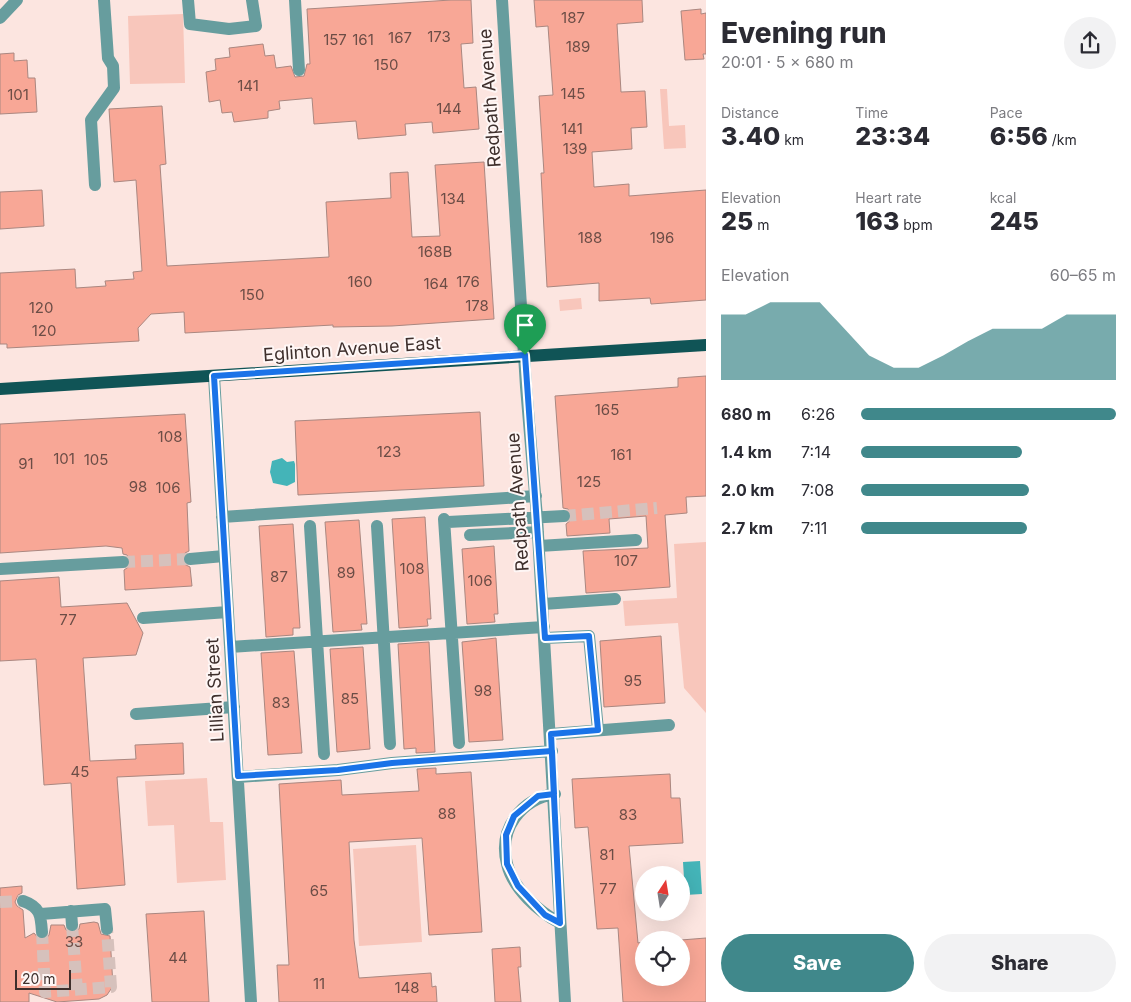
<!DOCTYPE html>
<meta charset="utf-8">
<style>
:root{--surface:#fff;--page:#f2f2f3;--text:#2b2b33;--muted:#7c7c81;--accent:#40888b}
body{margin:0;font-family:Inter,sans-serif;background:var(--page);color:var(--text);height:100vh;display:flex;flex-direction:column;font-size:19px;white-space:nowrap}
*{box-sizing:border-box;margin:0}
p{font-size:16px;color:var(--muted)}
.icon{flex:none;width:28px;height:28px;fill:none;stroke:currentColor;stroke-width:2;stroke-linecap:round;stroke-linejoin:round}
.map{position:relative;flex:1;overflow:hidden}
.sheet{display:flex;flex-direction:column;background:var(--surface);width:425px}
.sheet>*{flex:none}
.needle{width:32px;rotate:12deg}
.fabs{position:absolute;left:635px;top:866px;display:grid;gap:10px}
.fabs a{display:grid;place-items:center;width:55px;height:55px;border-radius:50%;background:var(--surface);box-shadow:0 5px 20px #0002;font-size:25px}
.scale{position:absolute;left:15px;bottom:12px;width:56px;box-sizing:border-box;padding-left:5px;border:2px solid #3e2f2c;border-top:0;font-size:14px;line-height:18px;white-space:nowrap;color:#3e2f2c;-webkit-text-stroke:4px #fef6f5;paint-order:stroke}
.pin{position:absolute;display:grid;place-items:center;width:42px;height:42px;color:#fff;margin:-51px -21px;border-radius:50% 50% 50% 0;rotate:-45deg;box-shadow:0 0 5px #0007}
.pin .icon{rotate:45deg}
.round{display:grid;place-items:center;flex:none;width:52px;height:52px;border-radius:26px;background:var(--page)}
.headline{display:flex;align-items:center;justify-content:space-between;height:85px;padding:0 15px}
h1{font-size:28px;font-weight:800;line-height:38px}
.stats{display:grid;grid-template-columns:repeat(3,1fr);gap:8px;height:85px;padding:5px 15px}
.stats div{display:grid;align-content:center}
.stats b{font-size:25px;font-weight:800}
.stats small{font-size:14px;font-weight:400}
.stats p{font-size:14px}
.chart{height:140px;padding:10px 15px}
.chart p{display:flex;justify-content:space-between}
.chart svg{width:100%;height:90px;margin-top:5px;fill:var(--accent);opacity:.7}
.primary-button{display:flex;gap:10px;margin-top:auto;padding:10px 15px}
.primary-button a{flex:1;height:58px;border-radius:30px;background:var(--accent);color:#fff;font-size:20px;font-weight:800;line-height:58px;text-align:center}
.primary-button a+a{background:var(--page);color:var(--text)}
ul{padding:0 15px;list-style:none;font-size:16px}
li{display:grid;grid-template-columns:80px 60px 1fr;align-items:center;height:38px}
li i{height:12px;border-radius:6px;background:var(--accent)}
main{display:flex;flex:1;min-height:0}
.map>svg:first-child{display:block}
</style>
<main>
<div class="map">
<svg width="706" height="1002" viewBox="0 0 706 1002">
<rect width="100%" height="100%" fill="#fce5e0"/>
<!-- green -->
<path fill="#f8c6bb" d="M183,14l2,69 -55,1 -2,-68z
M660,89h7l2,37 16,-1 1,23 -22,1z
M581,298l1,11 -22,2 -1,-11z
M706,542v171l-22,-25 -6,-65 -53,3 -2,-25 54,-3 -3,-54z
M207,778l3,44h13l3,58 -49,3 -3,-58 -26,1 -3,-45z
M416,845l6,97 -63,4 -6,-97z"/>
<!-- water -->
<path fill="#44b4b8" d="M282,458l5,4 7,-1 1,3v18l-8,4 -14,-3 -3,-11 2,-11z
M700,861l2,33 -17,1 -2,-33z"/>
<!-- building -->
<path fill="#f8a796" stroke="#aa8780" d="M451,0h20l2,43 -12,1 3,44 12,-1 3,42 -46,4 -1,-11 -27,2 1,11 -48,4 -2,-18 -42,3 -2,-26 -33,3 1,8 -12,2v7l-34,4 -2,-10 -10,1 -2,-13 -11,2 -3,-30 10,-2 -1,-11 15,-2 -1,-9 34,-4 2,12 9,-1 2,13 15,-2 4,11 9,-1 3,-12h3l-3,-55z
M534,0h108l1,22 -26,2 4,68 24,-1 2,36 -16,1 1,21 -40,3 2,35 35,-3v12l77,-6v110l-55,4 -1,-6 -51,3v-18l-52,4 -6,-114h3l-5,-77 14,-1 -5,-69 -12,1z
M701,9v5l5,-1v41h-3l1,5 -19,1 -4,-49z
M14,53v8l13,-1 1,18h7l2,34 -37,2v-60z
M162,106l4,58 -6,1 7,101 162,-9 -3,-55 65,-4 -1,-25 18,-1 4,65 28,-1 -5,-71 49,-3 10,157 -102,7 -59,1v-2l-148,8 -1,-21 -33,2 -13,14 1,13 -132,7v-4h-7v-71l75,-4 1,19 30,-2 -1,-5 29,-2 -1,-7 9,-1 -6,-91 -22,2 -5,-73z
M42,190l2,36 -44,3v-37z
M706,376v120l-20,1 1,16 -22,2 5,72 -84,6 -3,-42 65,-3 -2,-32 -37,3 1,14 -43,3 -1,-12 5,-4 1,-5 -4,-6 -5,-1 -8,-112 123,-9v-9z
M480,412l4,74 -186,9 -3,-74z
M185,414l6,88 -4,1 2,48 -4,2 -3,6 2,5 6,3 2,19 -67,4 -1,-20 6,-4 1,-5 -4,-6 -4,-1 -1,-6 -16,-2 -106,7v-129z
M425,517l6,102h-4l1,7 -29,2 -7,-109z
M359,520l8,104h-6l1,6 -29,2 -8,-110z
M293,524l7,104h-7v7l-27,2 -7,-111z
M494,546l4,68h-4l1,8 -28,2 -5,-75z
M59,577l2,30 66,-4 16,30 -7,22 -53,3 7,103 46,-2 -1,-14 48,-2 1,31 -67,3 8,108 -48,4 -6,-106 -27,2 -8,-126 -36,2v-80z
M661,636l4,67 -61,4 -4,-66z
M496,638l7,102 -34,2 -7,-100z
M429,642l6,110 -19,1v-5l-12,1 -6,-105z
M363,647l7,102 -33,3 -7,-103z
M294,651l8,102 -34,2 -7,-102z
M436,768v6l35,-2 11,160 -53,3 -7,-97 -73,4 5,98 5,38 72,-5 1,14 4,-1 1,16h-158l-2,-37h12l-10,-181 62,-4 1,15 77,-4 -2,-22z
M670,774l1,24h9l3,45 -54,3 9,97 6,-1v36h37v-38l25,-2v64h-83l-5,-74 -21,1 -9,-102 -13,1 -3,-49z
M22,886v7l-4,2 -3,7 2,4 6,4 2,28 9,-5 5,6h7l3,-4 2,-10h13l2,5 6,3 7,-4 1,-5 14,-2 4,1 3,11 9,2 3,50 -6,9 -8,4 -42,3 -28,-9v9h-29v-114z
M204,911l5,91h-57l-6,-88z
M520,947l1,20h-3l3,35h-26l-3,-53z"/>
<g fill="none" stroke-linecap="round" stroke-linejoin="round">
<!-- minor-tunnel -->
<path stroke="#d6c1bc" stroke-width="12" stroke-dasharray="12 6" stroke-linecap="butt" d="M564,516l93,-8
M123,562l67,-3
M0,902l23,-1
M72,925l5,65
M42,932l3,60 66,-5 -4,-58"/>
<!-- minor -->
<path stroke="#679d9e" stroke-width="12" d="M188,0l2,24 39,5 27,-3 -4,-26
M295,0l4,70
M502,0l24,387 11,130 28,485
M0,18l17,-18
M95,185l-4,-65 23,-32 -1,-22 -5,-8 -4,-58
M214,376l37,626
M222,517l314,-21
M444,519l15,224
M448,522l116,-6
M310,526l14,228
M377,526l13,218
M470,535l68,-3
M539,546l97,-6
M190,559l34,-3
M0,569l123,-7
M543,604l72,-5
M143,618l85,-6
M545,638l44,-2 9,94
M230,647l314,-20
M136,714l98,-7
M551,734l118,-9
M238,777l100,-7 54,-7 160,-12
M555,794c-34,5 -57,35 -48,70 6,25 32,48 53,59
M23,901c17,6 18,14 19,31
M71,911l1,14
M41,914l64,-5 2,20"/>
<!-- major -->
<path stroke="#105456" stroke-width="12" d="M0,389l706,-44"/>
</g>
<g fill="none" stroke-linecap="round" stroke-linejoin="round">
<!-- route casing -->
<g stroke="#fff" stroke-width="10">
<path id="route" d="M525,355l-311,21 24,400 100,-6 54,-7 160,-12 2,43 -16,2 -24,20 -8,19 1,29 11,22 27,29 15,8 -9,-189 47,-4 -9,-94 -44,2 -20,-283"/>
</g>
<!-- route -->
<use href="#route" stroke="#1a73e8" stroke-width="6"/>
</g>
<g text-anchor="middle" stroke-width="4" stroke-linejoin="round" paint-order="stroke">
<!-- number labels -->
<g font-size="15" fill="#6c4d46">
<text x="573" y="23">187</text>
<text x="439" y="42">173</text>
<text x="400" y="43">167</text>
<text x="335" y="45">157</text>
<text x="363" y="45">161</text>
<text x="578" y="52">189</text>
<text x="386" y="70">150</text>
<text x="248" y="91">141</text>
<text x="573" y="99">145</text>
<text x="18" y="100">101</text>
<text x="449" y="114">144</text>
<text x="572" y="134">141</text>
<text x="575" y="154">139</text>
<text x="453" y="204">134</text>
<text x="590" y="243">188</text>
<text x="662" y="243">196</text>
<text x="435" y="257">168B</text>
<text x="360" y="287">160</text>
<text x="468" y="287">176</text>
<text x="436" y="289">164</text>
<text x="252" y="300">150</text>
<text x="477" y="311">178</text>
<text x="41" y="313">120</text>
<text x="44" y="336">120</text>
<text x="607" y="415">165</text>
<text x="170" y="442">108</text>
<text x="389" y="457">123</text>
<text x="621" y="460">161</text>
<text x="64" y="464">101</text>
<text x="96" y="465">105</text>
<text x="26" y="469">91</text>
<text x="589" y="487">125</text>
<text x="138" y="492">98</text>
<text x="168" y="493">106</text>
<text x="626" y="566">107</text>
<text x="412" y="574">108</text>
<text x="346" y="578">89</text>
<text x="279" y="582">87</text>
<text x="480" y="586">106</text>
<text x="68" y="625">77</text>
<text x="633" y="686">95</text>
<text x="483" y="696">98</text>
<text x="350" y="704">85</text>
<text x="281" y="708">83</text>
<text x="80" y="777">45</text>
<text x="447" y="819">88</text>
<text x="628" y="820">83</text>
<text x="607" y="860">81</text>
<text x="608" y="894">77</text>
<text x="319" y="896">65</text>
<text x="74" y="947">33</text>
<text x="178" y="963">44</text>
<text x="319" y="989">11</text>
<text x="407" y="993">148</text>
</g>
<!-- street labels -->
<g font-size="18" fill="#3e2f2c" stroke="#fef6f5">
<text transform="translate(490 98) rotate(-94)" y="6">Redpath Avenue</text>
<text transform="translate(352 349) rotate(-4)" y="6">Eglinton Avenue East</text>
<text transform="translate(518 502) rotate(-94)" y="6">Redpath Avenue</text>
<text transform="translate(215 690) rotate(-93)" y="6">Lillian Street</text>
</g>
</g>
</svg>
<div class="fabs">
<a><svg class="needle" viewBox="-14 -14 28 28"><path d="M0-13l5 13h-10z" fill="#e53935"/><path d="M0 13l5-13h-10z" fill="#7c7c81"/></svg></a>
<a><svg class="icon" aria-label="locate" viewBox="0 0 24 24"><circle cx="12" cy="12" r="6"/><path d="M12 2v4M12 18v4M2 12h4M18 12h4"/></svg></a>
</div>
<div class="scale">20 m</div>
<div class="pin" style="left:525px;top:355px;background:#1e9e55"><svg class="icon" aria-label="arrive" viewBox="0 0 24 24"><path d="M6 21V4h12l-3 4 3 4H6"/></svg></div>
</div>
<section class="sheet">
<div class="headline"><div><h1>Evening run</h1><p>20:01 · 5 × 680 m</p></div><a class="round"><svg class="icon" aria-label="share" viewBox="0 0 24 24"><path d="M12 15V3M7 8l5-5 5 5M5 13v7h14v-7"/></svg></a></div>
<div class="stats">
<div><p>Distance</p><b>3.40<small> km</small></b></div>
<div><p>Time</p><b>23:34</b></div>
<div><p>Pace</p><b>6:56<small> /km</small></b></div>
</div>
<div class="stats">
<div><p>Elevation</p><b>25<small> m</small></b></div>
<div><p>Heart rate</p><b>163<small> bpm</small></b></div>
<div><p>kcal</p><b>245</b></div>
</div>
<div class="chart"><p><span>Elevation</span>60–65 m</p>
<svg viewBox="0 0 160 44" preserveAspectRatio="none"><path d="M0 44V12L10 12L20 6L30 6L40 6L50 19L60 32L70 38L80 38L90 32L100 25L110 19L120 19L130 19L140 12L150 12L160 12V44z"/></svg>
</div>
<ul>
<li><b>680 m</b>6:26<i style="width:100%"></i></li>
<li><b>1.4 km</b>7:14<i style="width:63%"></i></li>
<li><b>2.0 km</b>7:08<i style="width:66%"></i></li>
<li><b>2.7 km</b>7:11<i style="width:65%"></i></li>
</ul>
<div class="primary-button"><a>Save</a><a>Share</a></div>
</section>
</main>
